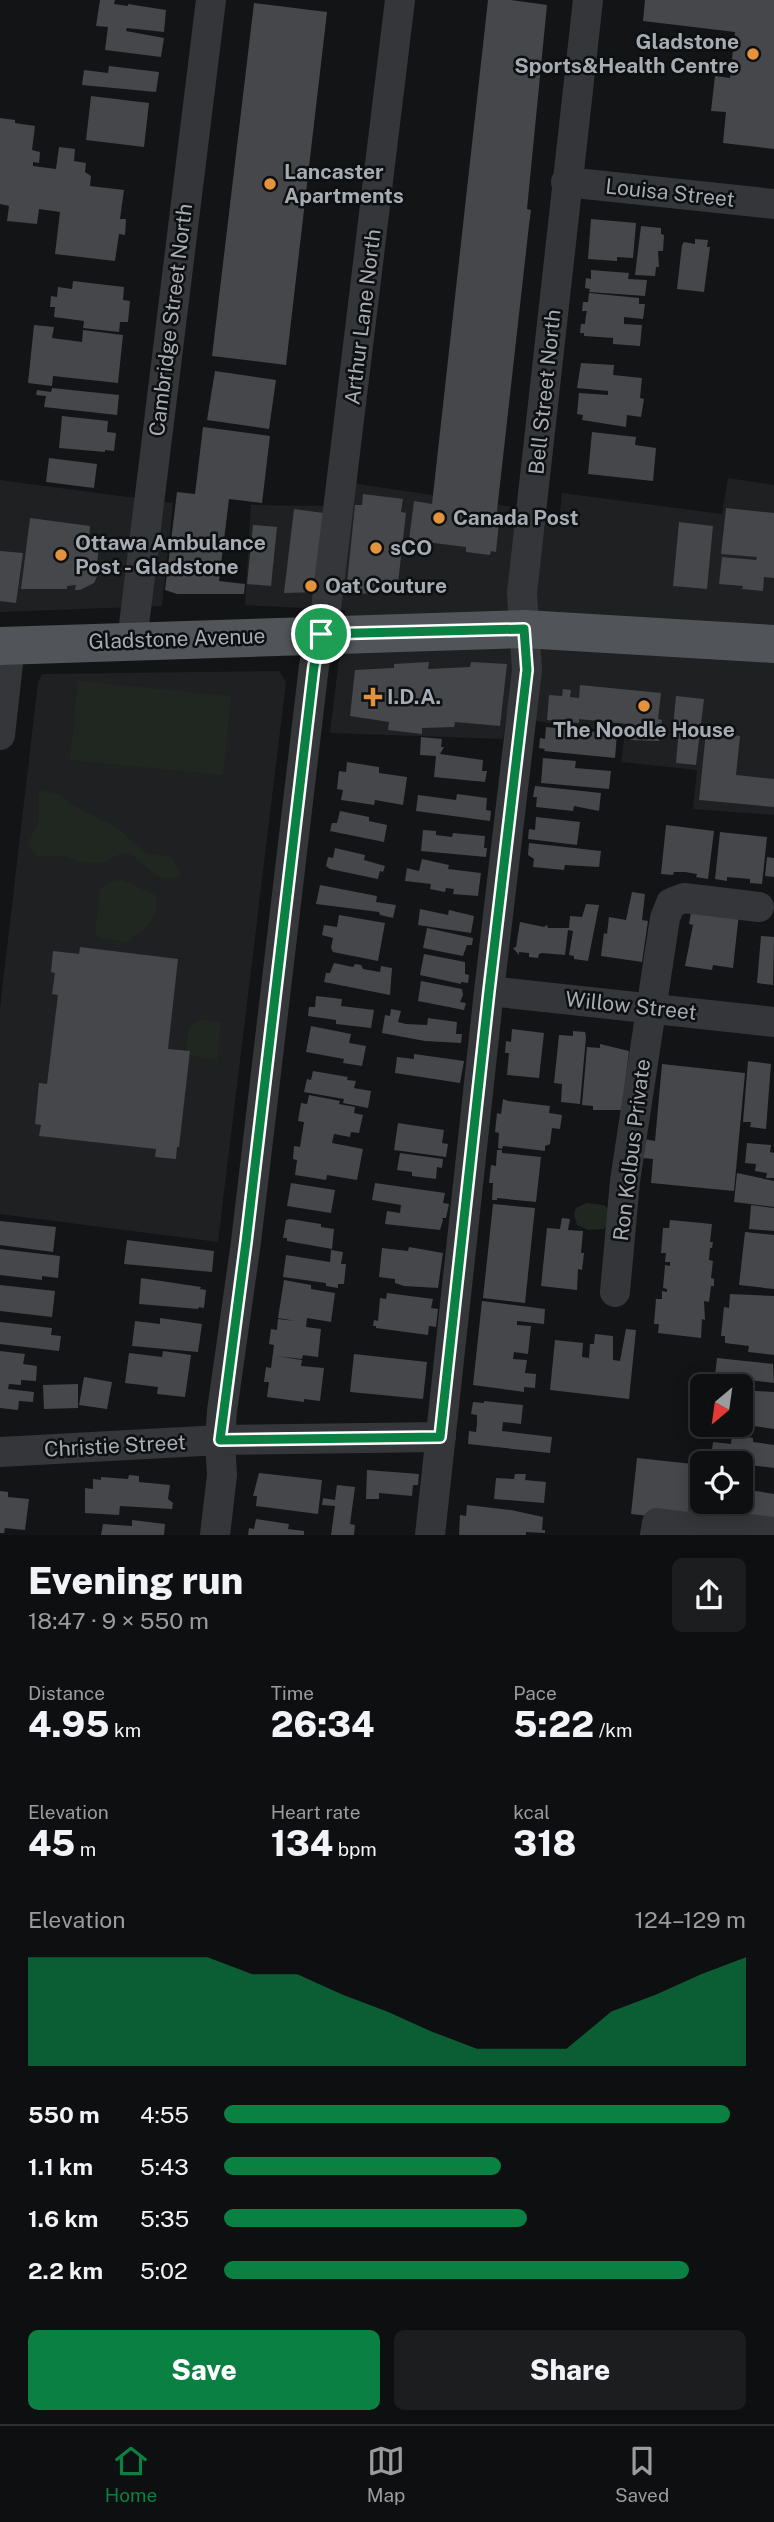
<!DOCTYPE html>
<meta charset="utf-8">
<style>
:root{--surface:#0e0f10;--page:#1c1d1e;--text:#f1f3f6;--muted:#9b9c9f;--line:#2e2f30;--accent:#0b8043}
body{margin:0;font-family:"Public Sans",sans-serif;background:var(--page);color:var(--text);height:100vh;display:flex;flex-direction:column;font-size:26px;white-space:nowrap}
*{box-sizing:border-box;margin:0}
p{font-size:23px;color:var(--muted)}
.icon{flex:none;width:38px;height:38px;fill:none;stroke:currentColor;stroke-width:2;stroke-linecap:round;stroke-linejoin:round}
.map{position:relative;height:1535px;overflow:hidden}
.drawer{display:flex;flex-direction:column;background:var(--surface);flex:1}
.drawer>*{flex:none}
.needle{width:46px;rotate:209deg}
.tools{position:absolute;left:690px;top:1374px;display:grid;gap:14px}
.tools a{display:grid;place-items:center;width:63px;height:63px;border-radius:10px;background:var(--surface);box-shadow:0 4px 18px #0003,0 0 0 2px var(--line);font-size:35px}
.pin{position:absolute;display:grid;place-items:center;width:60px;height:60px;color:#fff;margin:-30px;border:4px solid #fff;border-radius:50%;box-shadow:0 2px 7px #0007}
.round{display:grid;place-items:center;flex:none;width:74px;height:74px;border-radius:10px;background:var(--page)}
.head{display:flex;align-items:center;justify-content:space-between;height:119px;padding:0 28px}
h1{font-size:38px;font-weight:800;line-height:52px}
.figures{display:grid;grid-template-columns:repeat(3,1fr);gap:10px;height:119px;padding:7px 28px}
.figures div{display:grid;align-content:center}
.figures b{font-size:35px;font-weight:800}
.figures small{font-size:19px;font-weight:400}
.figures p{font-size:19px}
.chart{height:196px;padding:14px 28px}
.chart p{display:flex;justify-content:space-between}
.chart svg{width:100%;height:126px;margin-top:7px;fill:var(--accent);opacity:.7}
.action{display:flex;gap:14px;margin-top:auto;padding:14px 28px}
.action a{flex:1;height:80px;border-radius:10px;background:var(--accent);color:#fff;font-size:28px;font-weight:800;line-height:80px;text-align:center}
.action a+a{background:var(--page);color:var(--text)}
ul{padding:0 28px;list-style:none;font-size:23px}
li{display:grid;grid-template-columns:112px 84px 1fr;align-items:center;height:52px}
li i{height:18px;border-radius:9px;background:var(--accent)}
.tabs{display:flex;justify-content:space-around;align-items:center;height:98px;border-top:2px solid var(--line);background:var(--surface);font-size:19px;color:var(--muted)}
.tabs a{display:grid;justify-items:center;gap:4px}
.tabs .on{color:var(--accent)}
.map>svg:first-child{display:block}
</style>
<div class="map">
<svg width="774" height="1535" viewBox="0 0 774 1535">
<rect width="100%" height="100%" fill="#131415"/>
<!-- built -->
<path fill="#1f2022" d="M728,478l46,7v330l-81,-6 4,-39 -76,-8 4,-29 -119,-16 -3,22 -173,-6 15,-123 -100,-5 6,-100 82,1 4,-25 223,33 2,-21 160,21z
M0,480l173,23 -11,103 -162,6z
M279,671l7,11 -68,560 -218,-28v-206l38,-326 4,-8z"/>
<!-- green -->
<path fill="#202720" d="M78,681l153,15 -8,79 -153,-15z
M39,790l23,5 8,9 44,22 34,28 23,2 10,20c-27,10 -33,-13 -52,-22 -7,-4 -22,8 -31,9 -12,2 -25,-5 -37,-7 -7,-1 -15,0 -22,1l-9,-9 -1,-6 10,-22z
M121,880l35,15c4,25 -11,32 -28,47l-30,-4 -3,-5 5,-44 14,-8z
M201,1019l20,3 -4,38 -16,-2 -15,-5 3,-26z
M586,1203l18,2 4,4v15l-4,5 -16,1 -11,-5 -3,-11 2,-6z"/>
<!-- building -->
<path fill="#45474a" d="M100,0h15l-1,4 14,2v-2l38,6 -2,22 -37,-4 -1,3 38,7 -3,19 -56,-7 3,-23 -12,-1z
M488,0h23l36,5 -20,204 4,1 -2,15 -32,286 3,1 -4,40 -5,-1 -1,4 -24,-3v-5l-57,-7 5,-39 18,3z
M645,0h129v149l-51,-6 3,-31 -15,-1 4,-35 15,2 5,-46 -92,-11z
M254,3l73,9 -41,353 -74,-9z
M109,66l50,6 -3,20 -74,-7 2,-15 24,3z
M91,96l58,7 -5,44 -58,-7z
M0,118l15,2v3l20,3 -3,24 8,2 -1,11 -6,-1v4l23,3 3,-22 16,2 -1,12 12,2 -1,9 6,4 -1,10 34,4 -4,29h6l-1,16 -6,-1 -4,27 -60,-7 5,-42 -21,-3 -2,15 -30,-3 2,-15 -9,-2z
M591,219l45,4 -3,35 -16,-1v4l-29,-2z
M641,226l20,2v6l3,1 -1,16h-5l1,16h-3l-1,9 -20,-1z
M695,239l13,1 -1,7h3l-6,45 -27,-3 5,-44 2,-3 11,2z
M591,270l38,3 -1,6 19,1 -2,16 -56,-4 1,-3 -5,-1 1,-10 5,1z
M73,281l51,6 -1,13 7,1 -2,21h-8l-1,10 -36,-4 1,-7 -30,-4 1,-10h-5l1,-11 6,1 1,-10 14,2z
M589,293l50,5v6h6l-2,15 -19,-2v7l18,1 -2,21 -27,-2v-6l-29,-2v-3h-4l1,-9h4l1,-9 1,-4h-5l1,-9h5z
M34,325l20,2 -2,11 30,4 1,-12 40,5 -5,48 -65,-7 -1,10 -24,-3z
M581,363l33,2 -1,10 29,3 -2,20 4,1 -3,18 -14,-2 -1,12 -44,-7 1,-5 -6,-1 2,-21 29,2v-4l-31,-3z
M215,371l61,9 -7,49 -62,-9z
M52,388l67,7 -2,20 -73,-8 2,-11 -10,-1 1,-5 14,2z
M62,416l46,5 -1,11 9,1 -2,18 -9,-1v2l-46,-4z
M203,427l67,9 -8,67 -33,-4 -10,82 26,3 -1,10h-67l-12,-4 12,-98 18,2z
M592,432l44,5 -1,8 21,3 -3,33 -65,-7z
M49,458l48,6 -3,24 -48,-6z
M363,494l40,5 -2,13 5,1 -9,79 -41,2 -9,-11 8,-78h7z
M726,508l48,5v65l-10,-1 -1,14 -21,-2 1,-3 -24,-2 3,-27 34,3 1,-3 -36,-3z
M294,509l37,5 -10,78 -37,1z
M30,518l60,8 -1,12 11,1 -4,32 3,1 -5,11 -14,7h-5l1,-5 -9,1v3h-46z
M679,522l34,4 -6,63 -34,-3z
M253,525l24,2 -6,59 -24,-2z
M0,551l23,2 -7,50 -16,-2z
M429,662l-1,7 42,-2 1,-5 36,2 -7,62 -45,-4 -1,5 -32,1v6l-34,-4 1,-8 -39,-6 5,-46 39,-2v-4z
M580,685l81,8 -3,26 4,1 -3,21 -29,-1 2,-15 -4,-1 -49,-5v4l-32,-3 2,-25 13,1 1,-7 8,1 -1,7 9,1z
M676,696l28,3 -8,66 -20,-2 3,-36h-6z
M546,727l71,7 -2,24 -71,-7 1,-2 -6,-1 1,-10 5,1z
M706,732l34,4 -4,39 38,4v28l-75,-7z
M421,737l21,2 -1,8h3l-4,7 43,6 -1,11h5l-2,11 -51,-5 2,-21 -16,-1z
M543,758l33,3 -1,7 36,3 -2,18 -68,-6z
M347,762l32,5v6l28,4 -4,28 -28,-5 -1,5 -33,-5 2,-10 -6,-1 2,-18 7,1z
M535,786l66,7 -2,18 -25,-5 -1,5 -37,-4 1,-10h-4z
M457,794l30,4 -1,12 5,1 -1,10 -74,-10 2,-16 38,5z
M340,811l29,6v4l18,4 -3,17 -54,-11 2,-8h5z
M536,817l44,5 -3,23 -49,-6 1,-10 6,1z
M666,825l48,6 -6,48 -12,-2 1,-3 -12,-2h-11l-1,3 -12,-1z
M423,830l13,1v4l16,2 1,-4 32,3 -1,12h3l-1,9 -65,-6z
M720,832l47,5 -5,47 -12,-1v-4l-23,-2v4l-12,-2z
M529,843l72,8 -2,16 -34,-2 -1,5 -31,-3 1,-8 -6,-4z
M335,848l30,7 -1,5 21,6 -2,6 -3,-1 -2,8 -48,-10 -4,-3 2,-9 5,1z
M767,857l7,1v19l-9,-1z
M422,859l27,6 -1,4 33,4 -3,23 -25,-2 1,-5 -8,-1 -1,4 -15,-3 1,-5 -26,-3 2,-13 12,3z
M320,885l57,11 -1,6 20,3 -3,13 -13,-3 -1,-3 -63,-8z
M632,892l13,2 -3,26 6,1 -6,41 -41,-6 3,-23 3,1 2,-17 17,3z
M586,904l13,1 -11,56 -14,-2v-3l-5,-1 4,-24 -5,-1 -3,25 -23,-2 -3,1 -1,4 -9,-1v-4l-10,-1v3l-6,-7 3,-1 4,-25 24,5 3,-2 1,3h21l1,-12 12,1z
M692,907l47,6 -6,55 -20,-3 -1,5 -27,-4 8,-41 -4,-1z
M420,909l28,6 1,-5 25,6 -3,17 -53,-8z
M339,915l46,8 -7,38 -45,-9 -2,-4 2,-10 -11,-3 2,-10 13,2z
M427,928l46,10 -1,7h-5l-4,11 -40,-8z
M761,936l13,1 -1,48 -16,-2z
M80,947l98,12 -10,90 22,2 -11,96h-2l-1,12 -21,-2 1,-8 -117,-13 2,-11 -6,-1 4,-41 8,1 11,-89 -6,-1 3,-21 -4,-1 2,-21 26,3z
M424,954l41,8v12l4,1 -1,8 -7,-1v2l-41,-9z
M334,963l19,4 2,-3 6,1 2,4 17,3 1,-6 11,2 -2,27 -66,-13 2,-9h4z
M421,981l41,8 1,6 -3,7 6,1 -2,7 -46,-9z
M316,996l26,3 -1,7 33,4 -3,18 -35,-4v-4l-28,-4 1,-9h6z
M391,1009l10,2 -3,11 8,2 21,1 1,-7 29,4 -1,12h6l-1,9 -36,-2 -43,-8 3,-18 5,1z
M311,1026l40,8 -2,9 17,3 -4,20 -19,-3 1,-4 -38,-7z
M512,1029l32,4 -5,45 -32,-3 2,-22h-4l1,-12 5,1z
M573,1031l12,1 1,5 -6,67 -19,-2 1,-18 -8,-1 5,-48 14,1z
M600,1044l29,7 -7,59h-29v-4l-11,-1 5,-58 13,1z
M414,1054l50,7 -4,22 -65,-10 2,-16 17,2z
M748,1061l23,3 -5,65 -16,-2 1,-5h-8z
M662,1064l83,9 -11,118 -83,-8 2,-24 -11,-1 2,-19 11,2z
M313,1071l35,6 -1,3 9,1 -2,7 17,3 -3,17 -25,-5 1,-4 -40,-7 3,-13 4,1z
M309,1095l31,6 -1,3 16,3 -1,6 9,2 -4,18 -8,-1 -1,5 -16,-3 -2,9 31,6 -6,31 -30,-5 -1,5 -31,-5 2,-15 -4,-1 1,-13 6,1 4,-25 -6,-1 3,-18 6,1z
M503,1099l5,2 42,5 -1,7 13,2 -2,14 -8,-1 -2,16 -5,2v5l-42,-5 -1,3 -4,-1 1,-15 -4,-1 2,-19 4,1z
M398,1123l46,7 -2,13 6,1 -2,13 -52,-7z
M747,1143l24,2 -1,7 4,1v25h-8l1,-5 -12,-2 1,-7 -11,-1z
M497,1150h5v3l39,4 -5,45 -39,-4v2h-5l1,-17h-4l2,-18 5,1z
M400,1153l43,6 -1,9 -5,-1 -1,12 -24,-3v-4l-15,-2z
M737,1173l37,8v26l-40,-5z
M291,1183l44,7 -4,23 -44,-7z
M375,1183l70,10 -2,10 6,1 -3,14h-4l1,2 -3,10 -55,-6 2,-13 13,2 1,-8 -29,-5z
M493,1204l42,4 -10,95 -42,-5z
M751,1205l23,3v23l-25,-2z
M562,1218l8,1 -2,11 15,1 -2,22h3l-1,9 -1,8 -4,-1 -1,21 -36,-4 6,-58 13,1z
M290,1219l31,5v3l13,2 -2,20 -45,-8v-3h-4l3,-18z
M670,1220l42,4 -2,18h3l-1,6h-2l-1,12 4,1 -2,17 3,1v7h-3l-2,16 -5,-1 1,19 -3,-1 -1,19 -43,-5 1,-9h-5l2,-25h6v-8l5,1v-3l-4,-1 2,-23 5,1v-4h-5l1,-9h-5l2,-25h6z
M0,1221l56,6 -3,25 -53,-7z
M745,1232l29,3v54l-35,-4z
M127,1240l87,11 -2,21 -88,-8z
M409,1247l34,6 -5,35 -34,-2 -9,-3v-4l-16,-2 3,-29 26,3z
M0,1249l60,7 -2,22 -16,-2v4l-42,-5z
M331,1250l12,2 -2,12h5l-2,20h-6v4l-12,-2v-3l-43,-6 3,-22 44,7z
M141,1278l60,9 -1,2 6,1 -2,18 -5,-1 -1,2 -59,-5z
M284,1280l27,5v4l24,4 -4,29 -24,-4 -1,9 15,2 -3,28 -15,-2 -1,4 -26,-3 26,4 -1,6 23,2 -4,33 -16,-2v3l-37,-5 2,-15h-5l2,-15 5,1 3,-23 -5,-1 2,-15 6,1 1,-11 18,2 -18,-3z
M0,1285l55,6 -3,26 -52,-6z
M387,1293l46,6 -2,9 7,1 -2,18 -7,-1 -1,9 -52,-7v-2h-3l1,-6 4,1 2,-23 6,1z
M730,1294l44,2v59l-26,-3 1,-6 -24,-3v-7h-4l3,-29 5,1z
M482,1301l63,8 -1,15 -27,-3v4l14,1 -3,28 -14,-2 -1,7 14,1 -2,13 11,1 -1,14 -11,-1v5l-51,-7z
M160,1318l42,6 -4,28 -66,-6 3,-25 25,3z
M0,1322l52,6 -1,7 10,1 -2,15 -59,-7z
M626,1329l10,1 -7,69 -79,-9 5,-50 28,3 -1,14 7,1 1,-14h4l1,-10 18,2v24l7,1z
M0,1351l25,3 -2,10 14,2 -1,15 -15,-1v5l-12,-1 -1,5 26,3 -1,10 -14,-1 -1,9 -18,-2z
M163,1351l28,4 -6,42 -28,-3 1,-7 -33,-4 4,-30 33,4z
M354,1354l73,8 -4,37 -73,-7z
M717,1358l56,6 1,19 -59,-7z
M84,1377l28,5 -5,27 -28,-4z
M78,1384v24l-34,1 -1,-24z
M740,1390l34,2v37l-34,-5z
M484,1401l39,4 -2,19 -18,-2 -1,9 50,6 -2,16 -82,-9 1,-13 7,1 1,-8v-9l-6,-1 2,-12 11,1z
M732,1435l21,3v4l21,3v23l-59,-7 1,-4h-5l2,-15 18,2z
M637,1458l56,6 -6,56 -56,-6z
M740,1468l8,1 -2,15 3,1 -1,7 8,-1 18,3v25l-59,-8 -1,-9h26z
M367,1470l52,4 -1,11h-5l-1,11 -33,-3v6h-13z
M259,1473l63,7 -4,34 -62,-8 1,-10h-4z
M515,1474h11l-1,6 21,2 -2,21 -50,-4 2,-21 18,1z
M129,1475l10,1v6l31,3 -2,14 5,4 -1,6 -52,-3 -1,9 -34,-2v-25l8,1v-10l8,1v-3l27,2z
M337,1485l18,2 -5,37 5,1 -1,10h-23l4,-29 -13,-1 1,-7 12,2z
M0,1491l8,1v5l21,2 -4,31 -20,-2 -1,5h-4z
M467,1505l44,5 32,7 -1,13h3v3l-19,-1v3h-67l1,-20 6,1z
M256,1519l33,5 -1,5 16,2v4h-56l1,-7 5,1z
M132,1520l33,4 -1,11h-63l2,-11 29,2z"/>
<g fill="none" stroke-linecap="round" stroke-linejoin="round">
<!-- minor -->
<path stroke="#353639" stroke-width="30" d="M566,182l208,22
M132,641l79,-641
M0,735l10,-90
M489,991l285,31
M615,1292l10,-111 40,-263 6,-15 13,-5 75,9
M0,1452l220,-12 221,-3
M704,1502l-3,21 73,9
M215,1535l7,-60 -2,-35 2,-29 24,-169 68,-576 12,-57 74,-609
M430,1535l59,-544 38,-321 -5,-77 66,-593
M655,1535l2,-12 38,5 6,-5"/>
<!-- major -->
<path stroke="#515458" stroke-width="38" d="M0,646l524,-17 250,15"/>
</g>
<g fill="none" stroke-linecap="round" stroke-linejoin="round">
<!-- route casing -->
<g stroke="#fff" stroke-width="14">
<path id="route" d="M524,629l3,41 -38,321 -49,446 -220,3 26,-198 68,-576 7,-32z"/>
</g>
<!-- route -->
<use href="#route" stroke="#0b8043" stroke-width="9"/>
</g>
<!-- markers -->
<g fill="#e3933d" stroke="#0e0f10" stroke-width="2.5">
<circle cx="753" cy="54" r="7"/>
<circle cx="270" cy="184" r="7"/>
<circle cx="439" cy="518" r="7"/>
<circle cx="376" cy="548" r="7"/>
<circle cx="61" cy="555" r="7"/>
<circle cx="311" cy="586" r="7"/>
<path d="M369.5 686.5h7v7h7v7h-7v7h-7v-7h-7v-7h7z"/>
<circle cx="644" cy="706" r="7"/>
</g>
<g text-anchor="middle" stroke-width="5" stroke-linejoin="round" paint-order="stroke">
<!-- poi labels -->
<g font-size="21" font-weight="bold" fill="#a6acb4" stroke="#0e0f10" text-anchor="start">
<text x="739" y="49" text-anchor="end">Gladstone<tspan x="739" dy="24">Sports&amp;Health Centre</tspan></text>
<text x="284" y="179">Lancaster<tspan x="284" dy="24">Apartments</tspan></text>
<text x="453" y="525">Canada Post</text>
<text x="75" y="550">Ottawa Ambulance<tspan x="75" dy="24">Post - Gladstone</tspan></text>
<text x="390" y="555">sCO</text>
<text x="325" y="593">Oat Couture</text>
<text x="387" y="704">I.D.A.</text>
<text x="644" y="737" text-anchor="middle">The Noodle House</text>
</g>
<!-- street labels -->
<g font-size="21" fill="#a6acb4" stroke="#0e0f10">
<text transform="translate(670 193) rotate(6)" y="7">Louisa Street</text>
<text transform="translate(363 317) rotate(-83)" y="7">Arthur Lane North</text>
<text transform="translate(171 320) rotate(-83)" y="7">Cambridge Street North</text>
<text transform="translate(545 392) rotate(-84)" y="7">Bell Street North</text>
<text transform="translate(177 639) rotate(-2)" y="7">Gladstone Avenue</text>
<text transform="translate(631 1006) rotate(6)" y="7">Willow Street</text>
<text transform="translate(632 1150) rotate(-83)" y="7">Ron Kolbus Private</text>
<text transform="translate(115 1446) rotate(-3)" y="7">Christie Street</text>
</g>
</g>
</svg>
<div class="tools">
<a><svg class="needle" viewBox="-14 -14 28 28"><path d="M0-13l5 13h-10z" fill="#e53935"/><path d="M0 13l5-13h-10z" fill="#9b9c9f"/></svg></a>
<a><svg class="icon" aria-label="locate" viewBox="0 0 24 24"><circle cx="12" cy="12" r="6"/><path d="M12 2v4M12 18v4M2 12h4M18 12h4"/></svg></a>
</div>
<div class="pin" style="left:321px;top:634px;background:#1e9e55"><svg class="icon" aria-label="arrive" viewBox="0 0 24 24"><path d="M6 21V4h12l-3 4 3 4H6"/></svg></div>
</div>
<section class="drawer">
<div class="head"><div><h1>Evening run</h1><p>18:47 · 9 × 550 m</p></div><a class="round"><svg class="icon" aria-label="share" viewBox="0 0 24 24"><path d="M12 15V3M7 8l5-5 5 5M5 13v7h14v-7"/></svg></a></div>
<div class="figures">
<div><p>Distance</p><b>4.95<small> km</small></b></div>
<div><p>Time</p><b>26:34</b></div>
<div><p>Pace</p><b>5:22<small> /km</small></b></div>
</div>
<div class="figures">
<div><p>Elevation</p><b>45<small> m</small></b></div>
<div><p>Heart rate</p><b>134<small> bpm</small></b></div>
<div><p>kcal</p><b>318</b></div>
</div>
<div class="chart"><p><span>Elevation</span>124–129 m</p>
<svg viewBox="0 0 160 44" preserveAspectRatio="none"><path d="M0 44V6L10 6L20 6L30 6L40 6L50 12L60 12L70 19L80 25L90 32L100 38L110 38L120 38L130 25L140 19L150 12L160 6V44z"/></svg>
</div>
<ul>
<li><b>550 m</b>4:55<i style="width:97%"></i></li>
<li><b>1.1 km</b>5:43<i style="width:53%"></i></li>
<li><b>1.6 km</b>5:35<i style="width:58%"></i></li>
<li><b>2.2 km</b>5:02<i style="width:89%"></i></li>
</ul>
<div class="action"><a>Save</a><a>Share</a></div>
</section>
<nav class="tabs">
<a class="on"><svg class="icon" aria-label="home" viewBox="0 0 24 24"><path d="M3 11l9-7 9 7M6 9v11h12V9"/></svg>Home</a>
<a><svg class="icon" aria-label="map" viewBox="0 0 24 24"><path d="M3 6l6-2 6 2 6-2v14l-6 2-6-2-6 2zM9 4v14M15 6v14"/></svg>Map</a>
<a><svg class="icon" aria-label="saved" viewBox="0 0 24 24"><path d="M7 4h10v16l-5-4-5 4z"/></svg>Saved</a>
</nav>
